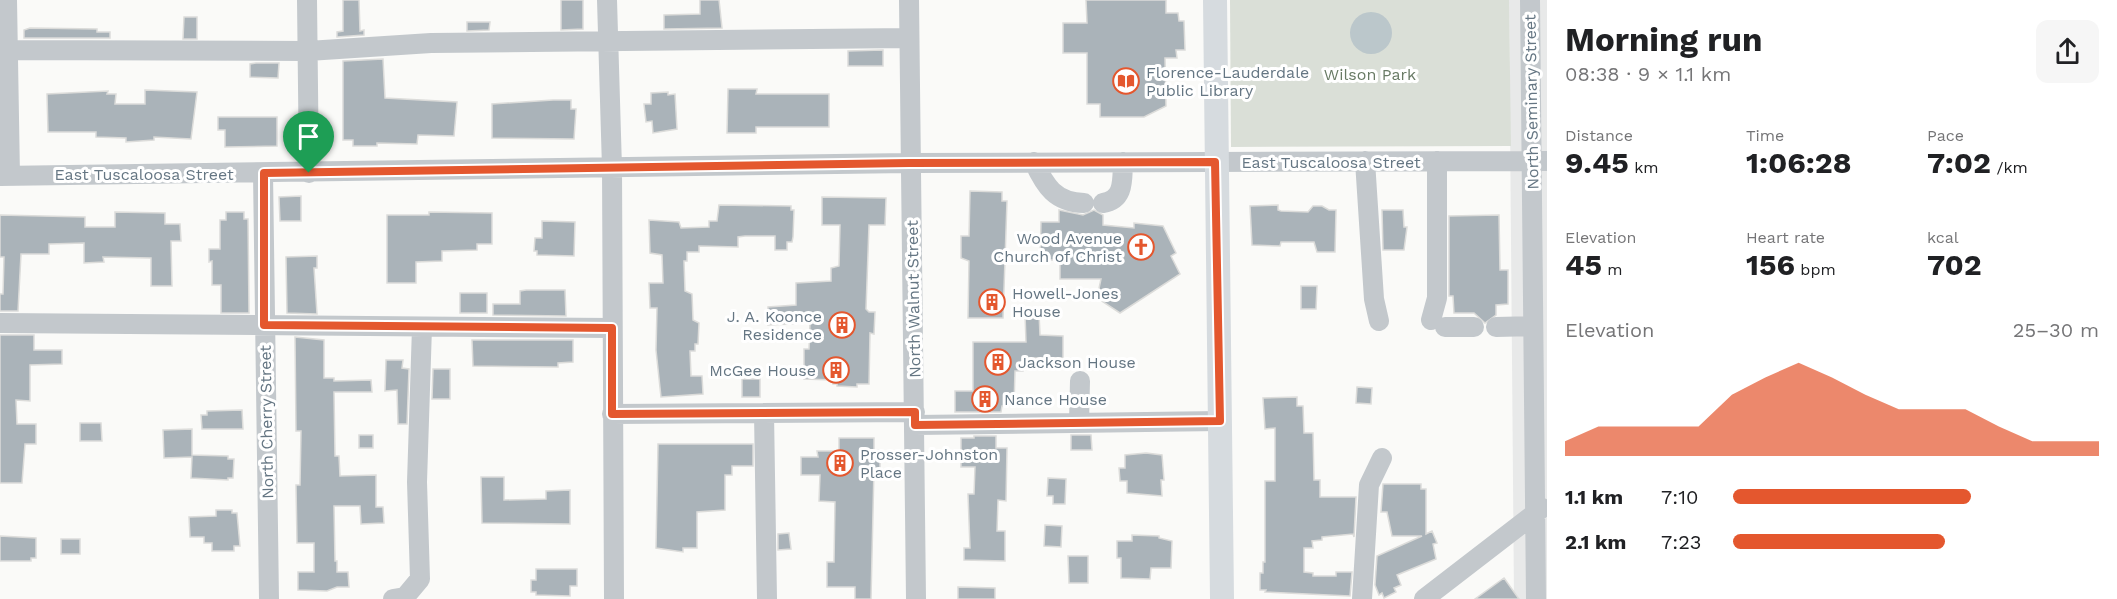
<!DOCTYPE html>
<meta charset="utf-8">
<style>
:root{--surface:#fff;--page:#f6f6f6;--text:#202124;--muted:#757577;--accent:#e4572e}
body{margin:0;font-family:"Work Sans",sans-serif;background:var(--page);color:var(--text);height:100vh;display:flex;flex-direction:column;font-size:22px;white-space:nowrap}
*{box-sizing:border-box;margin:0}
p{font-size:20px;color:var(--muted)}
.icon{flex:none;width:33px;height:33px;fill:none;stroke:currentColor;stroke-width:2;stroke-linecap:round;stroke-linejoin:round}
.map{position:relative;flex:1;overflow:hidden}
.sheet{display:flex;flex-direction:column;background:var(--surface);width:570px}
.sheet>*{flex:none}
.pin{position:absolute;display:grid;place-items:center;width:51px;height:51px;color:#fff;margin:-62px -26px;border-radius:50% 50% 50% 0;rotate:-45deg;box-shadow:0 0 6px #0007}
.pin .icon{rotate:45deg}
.round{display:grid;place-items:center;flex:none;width:63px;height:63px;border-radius:12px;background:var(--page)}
.headline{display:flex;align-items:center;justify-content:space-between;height:102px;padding:0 18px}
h1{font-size:33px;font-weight:700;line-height:45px}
.stats{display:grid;grid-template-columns:repeat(3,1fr);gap:9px;height:102px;padding:6px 18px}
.stats div{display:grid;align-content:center}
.stats b{font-size:30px;font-weight:700}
.stats small{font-size:16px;font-weight:400}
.stats p{font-size:16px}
.chart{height:168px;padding:12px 18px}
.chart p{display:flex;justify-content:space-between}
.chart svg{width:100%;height:108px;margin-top:6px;fill:var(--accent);opacity:.7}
ul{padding:0 18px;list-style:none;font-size:20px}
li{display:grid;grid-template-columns:96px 72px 1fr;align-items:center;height:45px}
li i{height:15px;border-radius:8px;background:var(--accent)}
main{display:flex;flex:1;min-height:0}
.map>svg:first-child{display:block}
</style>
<main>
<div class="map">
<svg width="1547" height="599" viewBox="0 0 1547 599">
<rect width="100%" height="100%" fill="#fafaf8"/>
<!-- built -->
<path fill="#e8e9e9" d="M1509,0h38v599h-33z"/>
<!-- green -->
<path fill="#dadfd7" d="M1230,0h279l2,146 -280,1z"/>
<!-- water -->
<path fill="#bbc7cb" d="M1350 33a21 21 0 1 1 42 0a21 21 0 1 1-42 0Z"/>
<!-- building -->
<path fill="#aab3b9" stroke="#dcdcda" stroke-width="1.5" d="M343,0h16l1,31 4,-1v5l-27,2v-5l6,-1z
M561,0h22v29l-22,1z
M700,0h19l3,28 -58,1v-14l36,-1z
M1086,0h80v13h12l1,8h5l1,29h-9l1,8h-12l1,48 -22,11h-44v-13h-13v-51h-24v-30h24z
M184,17h13v22h-14z
M467,22h23l-1,8 -22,1z
M30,28l67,1v3h13v6h-86v-8z
M883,50v16h-35v-15z
M383,59l2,39 72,4 -3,34 -36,-1 -1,9 -40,-1v3h-24v-6h-10v-79z
M256,63h23l-1,15 -28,-1v-13z
M728,89h29l-1,5h73v33h-73v6h-29z
M145,90l52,2 -6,47 -37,-2v3l-28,2v-4l-30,-1v-5h-48l-1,-38 61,-3 -1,3h9l-1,10h30z
M668,92v3l7,-1 2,35 -24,4 -1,-12 -6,1 -2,-18h7v-11z
M553,100h18v9h5l-2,30 -82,-1v-34z
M218,117h59v29l-52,1v-17h-7z
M970,191l32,1v9h5l-4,117h-35l1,-57 -8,-3v-22h8z
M301,196v25h-21l-1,-24z
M822,197l64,1 -1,27h-16l-3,84 3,3h6l-1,22 -4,-1 -1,51h-12v3l-20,-1v-2h-4v-4l-29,-1v-30h5l1,-26 -42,2v-18l28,-2v-22l35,-2v-13l8,-2 1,-41h-18z
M719,205l72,1v4h3l-1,27 -1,5h-5v8h-12v-14h-30l-7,1v10l-39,-1v6h-12v9h-3l1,30 7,3 1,26 6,3 -1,21h-3v7h-5l1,25h11l1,18 -42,3 -5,-47 1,-42h-7l-1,-25h14l-1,-28 -12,-2 -1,-33 30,2 2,6 28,-1v-6h8z
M1278,205v5l3,1 27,1 5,-6h9l7,4h7l-1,42h-18l-3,-10h-33l-1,4 -28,-1 -2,-39z
M1059,210l24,5 11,-5 9,5v10l31,3v-5l29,3 13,27 -5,3 9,18 -60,39 -23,-15 4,-19h-41v-19h-20l1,-38h18z
M1382,210h21l1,17h3l-3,23h-21z
M115,212l50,1v11h15l1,17h-10l1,45h-21v-28l-48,-1 1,5 -20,1v-20l-35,1v10h-28l-3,57h-18v-17h3l1,-37h-4v-42l85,2v10h30z
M226,212h18v7h4l1,94h-28v-28h-9v-24l-3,1v-13h11v-29h6z
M429,212l63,1v31h-15v6l-35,1v10l-26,1v21h-29v-68h42z
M1499,215l1,55h8v34l-12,1v10l-11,8 -11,-10h-20l-1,-17h-4v-80z
M542,221l33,1 -1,34 -37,-1v-4h-3l1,-13h7z
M317,256v12h-3l3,46 -30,-1 -1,-56z
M1301,286h16l-1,23h-15z
M526,290h39l1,26 -73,-1v-11h27v-13z
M460,293h27v20h-27z
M1039,313l1,22 23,1v22h-40v13h-8l-1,35h-12l-1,6h-46v-21h18v-49h53l-1,-28z
M0,335h34v15h28v14l-32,1v36l-14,-1 1,24h19v20h-11l-3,39h-22z
M295,337l29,3v38h10v3l37,-1 1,12h-38l1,64h4l1,20 36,-1v32h7l1,16 -23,1 -1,-18h-26l1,55h2v11h11l1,15h-12l-10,4 -29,-1v-18h16v-29h-17l-1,-58h4l1,-54h-5z
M472,340h101v22l-15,1v4l-85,-1z
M386,360h17l-1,8 7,1 -2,55h-9l-1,-34 -12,1z
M433,369h17v30h-18z
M742,379h18v18h-18z
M1357,387l15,1 -1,16 -15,-1z
M1297,397v9h6l1,27h9l1,47h6v17h36l-2,40 -1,-3 -31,3v3l-10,1 1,7h-9v24l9,1v3h23v-4h16l-2,24 -85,-4 1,-2h-6v-17h3v-11h2v-81h10v-53l-10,1 -2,-31z
M242,410l1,19h-41l-1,-14h6v-4z
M80,423h21l1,18h-22z
M192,429v26l36,1v3h6l-1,19h-5v2l-37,-2 1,-21 -28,1 -1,-28z
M359,435h14v13h-14z
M1071,435h20l1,15h-21z
M974,436h22v12h11l-1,53 -8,-1 -1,31h8v30l-41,-1v-12h6l-2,-54h6l1,-27h-14v-29h13z
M839,438h35v12h6v18h-6l-3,131h-16v-12h-28v-25h7l1,-60 -16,-1 1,-26h-19v-18h17l-1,-6h22z
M658,444h95v22h-21v9h-7v35l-28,2v36h-14v4l-27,-4z
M1146,453l16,2 2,25h-3l1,16 -35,-3v-12h-7l-1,-13h6v-13z
M481,477h23v23l42,-1v-8l24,-1v34l-88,-1z
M1048,478l18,1 -1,25h-12v-8h-6z
M1383,484h38v5h5v45l6,-3 5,12 -4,1 3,15 -39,16 4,10 -7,3 2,4 -12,6 -2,-5 -3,2 -4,-10 2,-29 45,-20h-30l-5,-24h-6z
M216,510h16v3h5l3,33h-6v5h-22v-8h-8v-6h-14l-1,-20 27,-1z
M1045,525l17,1 -1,21 -17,-1z
M789,533l2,16 -13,1v-16z
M1132,535l27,1v2l13,3 -1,27h-20l-1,11 -29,-1v-20h-4v-17h15z
M0,536l36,2v20h-5v3h-31z
M61,539h19v15h-19z
M1068,556h20v27h-19z
M536,569h41v17h-7v10l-34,-1v-3h-5v-12h5z
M1504,578l15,21h-44z
M958,587l37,1v11h-37z"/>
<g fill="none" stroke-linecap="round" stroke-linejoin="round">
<!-- minor -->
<path stroke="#c3c8cc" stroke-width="20" d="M7,0l3,176
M307,0l2,173
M607,0l5,168 2,431
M909,0l7,599
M1530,0l6,599
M0,50l308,1 123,-8 478,-5
M1365,161l9,138 5,22
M1034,162c11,24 21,40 50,41
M263,173l6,426
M0,176l909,-13 638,-2
M1103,203c22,-3 19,-24 20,-41
M1431,320l6,-22v-137
M0,323l612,5
M1445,327h29
M1496,327l37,-1
M764,413l3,186
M612,414l303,-2
M1079,423l1,-42
M915,425l305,-4
M393,599l12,-2 15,-18 -3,-97 5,-155
M1362,599l7,-114 13,-27
M1424,599l118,-91"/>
<!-- major -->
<path stroke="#d6dbdf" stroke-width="24" d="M1215,0l7,599"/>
</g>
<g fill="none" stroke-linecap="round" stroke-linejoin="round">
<!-- route casing -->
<g stroke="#fff" stroke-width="12">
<path id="route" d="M1215,162l5,259 -305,4v-13l-303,2v-86l-348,-3v-152l645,-10z"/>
</g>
<!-- route -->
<use href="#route" stroke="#e4572e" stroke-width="8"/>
</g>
<!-- icons -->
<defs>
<g id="library-ring" transform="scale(1.35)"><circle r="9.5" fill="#fff" stroke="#e4572e" stroke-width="1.5"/><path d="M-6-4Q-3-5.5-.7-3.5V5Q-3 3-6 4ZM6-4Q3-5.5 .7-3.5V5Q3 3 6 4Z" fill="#e4572e"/></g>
<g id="church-ring" transform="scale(1.35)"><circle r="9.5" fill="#fff" stroke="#e4572e" stroke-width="1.5"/><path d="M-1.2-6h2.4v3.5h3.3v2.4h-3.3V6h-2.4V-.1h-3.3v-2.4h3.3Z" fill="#e4572e"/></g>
<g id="building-ring" transform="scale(1.35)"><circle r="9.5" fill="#fff" stroke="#e4572e" stroke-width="1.5"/><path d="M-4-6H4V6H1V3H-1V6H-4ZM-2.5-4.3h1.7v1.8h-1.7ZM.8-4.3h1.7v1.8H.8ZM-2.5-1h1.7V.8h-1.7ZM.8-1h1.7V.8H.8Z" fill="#e4572e"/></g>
</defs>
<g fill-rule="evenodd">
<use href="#library-ring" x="1126" y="81"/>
<use href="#church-ring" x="1141" y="247"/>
<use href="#building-ring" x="992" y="302"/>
<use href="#building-ring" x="842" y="325"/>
<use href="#building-ring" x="998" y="362"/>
<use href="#building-ring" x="836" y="370"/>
<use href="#building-ring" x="985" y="399"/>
<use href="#building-ring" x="840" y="463"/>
</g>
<g text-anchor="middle" stroke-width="6" stroke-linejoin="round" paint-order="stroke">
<!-- poi labels -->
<g font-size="16" fill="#657683" stroke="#fff" text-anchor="start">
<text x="1146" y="78">Florence-Lauderdale<tspan x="1146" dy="18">Public Library</tspan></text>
<text x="1122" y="244" text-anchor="end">Wood Avenue<tspan x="1122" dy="18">Church of Christ</tspan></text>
<text x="1012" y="299">Howell-Jones<tspan x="1012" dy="18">House</tspan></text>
<text x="822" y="322" text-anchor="end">J. A. Koonce<tspan x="822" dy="18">Residence</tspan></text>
<text x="1018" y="368">Jackson House</text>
<text x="816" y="376" text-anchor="end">McGee House</text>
<text x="1004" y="405">Nance House</text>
<text x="860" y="460">Prosser-Johnston<tspan x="860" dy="18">Place</tspan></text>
</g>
<!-- park labels -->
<g font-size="16" fill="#687a64" stroke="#fff">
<text x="1370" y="80">Wilson Park</text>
</g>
<!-- street labels -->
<g font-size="16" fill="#657683" stroke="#fff">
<text transform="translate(1531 102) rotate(-91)" y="6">North Seminary Street</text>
<text x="1331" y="168">East Tuscaloosa Street</text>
<text x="144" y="180">East Tuscaloosa Street</text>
<text transform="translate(913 299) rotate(-91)" y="6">North Walnut Street</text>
<text transform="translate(266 422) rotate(-91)" y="6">North Cherry Street</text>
</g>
</g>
</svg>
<div class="pin" style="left:309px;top:173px;background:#1e9e55"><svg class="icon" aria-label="arrive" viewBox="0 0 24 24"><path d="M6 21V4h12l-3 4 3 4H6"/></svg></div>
</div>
<section class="sheet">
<div class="headline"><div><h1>Morning run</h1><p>08:38 · 9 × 1.1 km</p></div><a class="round"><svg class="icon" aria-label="share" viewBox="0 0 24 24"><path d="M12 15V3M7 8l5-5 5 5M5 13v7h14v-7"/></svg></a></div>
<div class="stats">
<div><p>Distance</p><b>9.45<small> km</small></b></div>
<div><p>Time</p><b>1:06:28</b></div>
<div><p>Pace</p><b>7:02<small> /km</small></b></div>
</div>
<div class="stats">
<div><p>Elevation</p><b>45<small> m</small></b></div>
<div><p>Heart rate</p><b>156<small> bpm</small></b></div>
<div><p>kcal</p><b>702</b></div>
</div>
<div class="chart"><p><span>Elevation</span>25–30 m</p>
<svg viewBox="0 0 160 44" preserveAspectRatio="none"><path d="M0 44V38L10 32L20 32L30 32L40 32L50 19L60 12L70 6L80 12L90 19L100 25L110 25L120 25L130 32L140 38L150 38L160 38V44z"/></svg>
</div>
<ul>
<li><b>1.1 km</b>7:10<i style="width:65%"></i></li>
<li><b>2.1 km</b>7:23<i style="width:58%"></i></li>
</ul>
</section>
</main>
